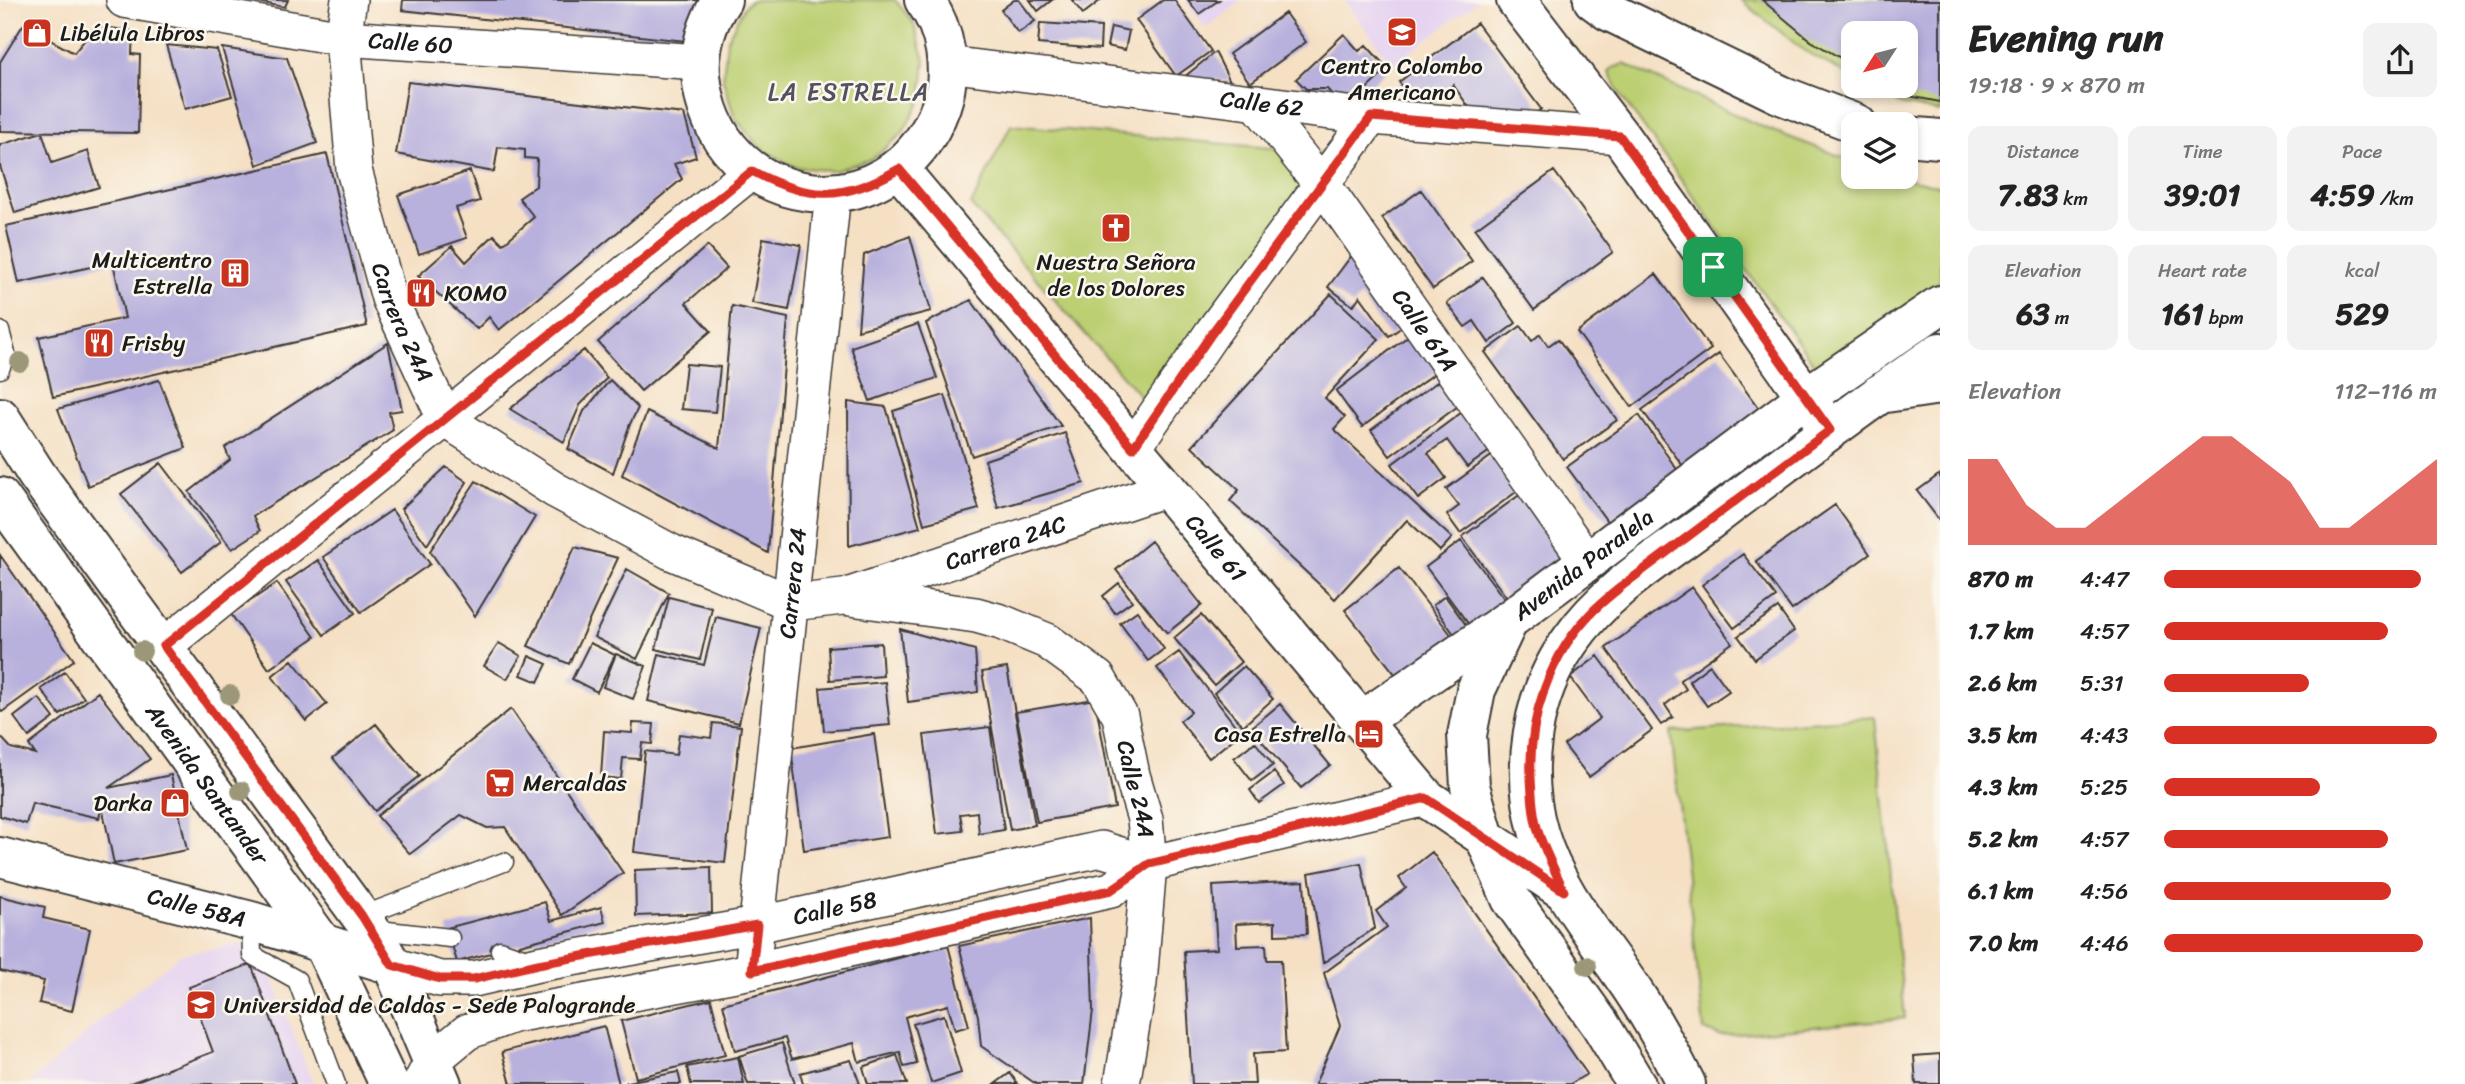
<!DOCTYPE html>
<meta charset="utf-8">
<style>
:root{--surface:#fff;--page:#f2f2f2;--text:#222;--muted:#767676;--accent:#d93025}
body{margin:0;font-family:Sriracha,sans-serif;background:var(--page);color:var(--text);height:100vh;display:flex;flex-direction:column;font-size:26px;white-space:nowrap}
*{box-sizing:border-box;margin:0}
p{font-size:23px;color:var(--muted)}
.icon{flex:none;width:38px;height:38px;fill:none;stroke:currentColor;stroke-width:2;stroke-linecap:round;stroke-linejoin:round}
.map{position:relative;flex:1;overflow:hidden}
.drawer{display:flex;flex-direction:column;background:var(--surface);width:525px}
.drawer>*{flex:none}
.needle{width:46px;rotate:234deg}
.fabs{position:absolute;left:1841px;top:21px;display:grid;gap:14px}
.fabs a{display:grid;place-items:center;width:77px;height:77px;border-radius:14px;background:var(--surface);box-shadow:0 4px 10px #0003;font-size:35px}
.pin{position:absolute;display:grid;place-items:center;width:60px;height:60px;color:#fff;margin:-30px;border-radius:14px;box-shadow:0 4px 10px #0006}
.round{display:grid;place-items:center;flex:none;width:74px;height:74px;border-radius:14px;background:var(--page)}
.summary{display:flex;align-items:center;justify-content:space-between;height:119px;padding:0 28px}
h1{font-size:38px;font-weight:800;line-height:52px}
.figures{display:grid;grid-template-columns:repeat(3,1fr);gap:10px;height:119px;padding:7px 28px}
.figures div{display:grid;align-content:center;border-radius:14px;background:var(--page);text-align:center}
.figures b{font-size:30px;font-weight:800}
.figures small{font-size:19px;font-weight:400}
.figures p{font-size:19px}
.chart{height:196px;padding:14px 28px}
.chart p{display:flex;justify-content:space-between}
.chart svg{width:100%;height:126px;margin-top:7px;fill:var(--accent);opacity:.7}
ul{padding:0 28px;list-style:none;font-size:23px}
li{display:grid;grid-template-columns:112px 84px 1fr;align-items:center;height:52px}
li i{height:18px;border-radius:9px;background:var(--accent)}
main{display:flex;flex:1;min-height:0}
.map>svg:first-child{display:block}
</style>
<main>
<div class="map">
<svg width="1940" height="1084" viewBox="0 0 1940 1084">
<rect width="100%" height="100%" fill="#fbf7ec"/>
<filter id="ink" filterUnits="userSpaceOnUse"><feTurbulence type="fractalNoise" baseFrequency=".0143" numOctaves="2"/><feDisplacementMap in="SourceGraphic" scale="14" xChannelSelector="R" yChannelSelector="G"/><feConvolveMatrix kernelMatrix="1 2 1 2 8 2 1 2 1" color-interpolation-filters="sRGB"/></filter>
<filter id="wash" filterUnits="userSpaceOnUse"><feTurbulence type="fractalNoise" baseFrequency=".00686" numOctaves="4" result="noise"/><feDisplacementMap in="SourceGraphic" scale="28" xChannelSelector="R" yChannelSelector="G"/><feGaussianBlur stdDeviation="1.57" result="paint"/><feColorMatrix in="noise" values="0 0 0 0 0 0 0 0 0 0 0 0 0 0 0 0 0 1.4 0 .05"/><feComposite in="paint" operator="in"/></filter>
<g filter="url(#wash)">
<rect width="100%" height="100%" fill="#f5e0c4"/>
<!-- built -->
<path fill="#e5d3f1" d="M1185,0h58l-37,28z
M1344,0h135l-86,65z
M238,944l24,7 51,133h-283l67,-61 84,-69z"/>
<!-- green -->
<path fill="#bccf72" stroke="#6c7647" stroke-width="2" d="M752,0h143l18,22 12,38 -4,40 -19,34 -30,25 -38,12 -39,-4 -35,-19 -25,-30 -12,-38 4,-40 18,-35z
M1741,0h199v112l-40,-8 -33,-18h39v-53h-53v45l-50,-28z
M1624,64l141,64 88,33v16h47l40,9v95l-121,90 -202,-281 -8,-18 3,-4z
M1011,125l327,29 -189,252 -178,-201z
M1875,717l30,301 -185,18 -16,-6 -33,-298z"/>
<g id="blocks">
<!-- building -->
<path fill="#b8b0dd" d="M245,0h43l-3,7z
M403,0h312l-20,42 -293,-32z
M1014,0h5l16,21 -17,12 -17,-23z
M1030,0h22l-14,11z
M1072,0h29l-18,14z
M1163,0h11l37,51 -35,25 -40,-56z
M1188,0h31l-20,14z
M1762,0h178v102l-36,-7 -16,-9h18v-53h-53v32l-42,-24z
M1285,13l21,29 -56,41 -21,-29z
M1040,23l61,4 -1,22 -62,-5z
M1477,23l64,86 -13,11 -54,-6 -21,-29 -33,25 -21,-28z
M23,25l51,28 22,-27 37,5 -1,23 8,1 -2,78 -138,-2v-69z
M1111,27l18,4 -4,19 -18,-4z
M1344,34l15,17 7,-6 22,24 -43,40 -18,-20h-21l-10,-10z
M166,45l51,5 15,46 -47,13z
M222,48l65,10 30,85 -60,22z
M1215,52l15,29 -47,-3z
M408,82l276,32 12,43 -22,7 8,15 -183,151 -10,-13 -12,12 -59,-53 34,-30 14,16 28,-27 9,9 31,-27 -15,-19 17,-12 1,-27 -12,-1v-8l-27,-3 -4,25 -98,-18z
M42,132l10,31 36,-12 11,36 -84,26 -15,-47v-21z
M327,154l40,172 -314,71 -14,-60 86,-19 -12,-56 -94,21 -13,-57z
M470,171l10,30 -24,7 11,30 -48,16 -21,-59z
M1554,171l59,81 -79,58 -59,-81z
M1421,190l51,71 -39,28 -51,-71z
M910,236l21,75 -73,19 6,-75z
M763,238l38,7 -12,65 -37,-7z
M1361,243l54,75 -26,18 -29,-40 -7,10 -25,-19z
M707,246l20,22 -41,35 25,28 -70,60 -43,-49z
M1656,274l55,75 -79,58 -55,-75z
M1483,277l33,46 -27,20 -15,-22 -9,6 -18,-24z
M1331,294l48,45 -54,59 20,19 -11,12 118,109 -12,13 -33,-31 -72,79 -105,-98 9,-11 -47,-44z
M971,300l90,126 -89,30 -46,-133z
M732,306l56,12 -20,235 -146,-78 25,-63 72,36z
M918,324l19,54 -67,23 -19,-54z
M1521,326l11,15 8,-7 8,12 10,-7 59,81 -54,39 -78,-107z
M1419,328l27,37 -84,62 -26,-36z
M388,343l14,67 -13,2 4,18 -140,86 7,15 -28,18 -43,-57 41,-32 -5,-12z
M584,350l23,28 -27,27 -16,37 -54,-33z
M1719,354l49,67 -77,56 -49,-67z
M686,364l34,3 -5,45 -34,-3z
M1451,372l18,26 -79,58 -19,-26z
M159,380l27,68 -98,38 -30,-77z
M610,380l28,28 -8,16 -17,49 -45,-24 16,-38z
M945,395l34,114 -55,15 -31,-113z
M848,402l38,5 34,120 -71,19z
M1473,404l28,39 -34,24 -20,-27 -19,13 18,25 -28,21 -26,-35z
M1639,415l46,66 -70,51 -48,-65z
M1065,433l19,50 -86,25 -13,-48z
M1497,452l26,35 -63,46 -13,-18 12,-9 -13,-17z
M161,463l60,79 -39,30 -61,-78z
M446,467l21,15 -40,63 -26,-36z
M1940,474v47l-23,-30z
M476,481l59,36 -60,99 -45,-65z
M1525,491l54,72 -63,47 -54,-73z
M1835,505l35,49 -78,56 -36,-49z
M392,510l38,54 -69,48 -38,-55z
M1151,541l51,64 -35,28 -51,-63z
M1461,541l53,71 -35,26 -53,-71z
M575,547l43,11 -49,106 -41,-18z
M1743,554l33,43 -42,31 -32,-43z
M0,555l74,105 -72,52 -2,-2z
M318,560l37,53 -31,22 -38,-53z
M1399,568l61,78 -54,42 -61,-78z
M627,569l42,24 -32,66 -43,-22z
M277,583l38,54 -46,32 -38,-55z
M1119,583l13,18 -17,12 -12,-17z
M1692,587l40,56 -52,37 6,9 -21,16 8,12 -12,8 -55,-77z
M1445,596l29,40 -12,9 -29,-40z
M669,597l43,11 -12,52 -44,-11z
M1778,608l16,23 -39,28 -17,-23z
M1137,611l27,38 -16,12 -28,-38z
M1201,615l40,47 -27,23 -40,-47z
M716,617l45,11 -22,95 -91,-22 11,-47 45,11z
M900,629l75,21 3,42 -70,10z
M499,643l22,13 -14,23 -23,-13z
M590,643l25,12 -18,37 -25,-13z
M881,643l2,33 -53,4 -2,-33z
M1179,652l62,81 -32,25 -29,-37 11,-9 -34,-44z
M616,654l30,12 -13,33 -30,-12z
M529,656l18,8 -9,18 -17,-7z
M1598,656l54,74 -63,47 -25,-32 36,-27 -30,-41z
M292,660l35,44 -21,17 -34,-45z
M1710,665l19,26 -22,15 -18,-25z
M1244,666l29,33 -30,27 -29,-33z
M1007,668l28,157 -25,5 -28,-158z
M65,672l19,26 -24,17 -19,-26z
M885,682l5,43 -66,6 -4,-43z
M98,692l52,67 -42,29 63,-13 16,75 -73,14 -12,-58 -3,12 -67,-15 -6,21 -26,-8v-80l11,12 24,6 -6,-9z
M39,698l15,20 -25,19 -15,-20z
M1095,699l20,109 -78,14 -21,-110z
M1280,704l50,61 -29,23 -50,-60z
M511,709l112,164 -61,42 -57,-88 -18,1 -26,-13 -51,39 -33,-38z
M633,723l21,1 -2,20 -10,-1 -2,16 -17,-1 -2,21 -20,-2 3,-46 28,2z
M713,723l28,3 -16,137 -91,-11 11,-101 31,4 3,-21 32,4z
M376,724l43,52 -44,35 -42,-53z
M990,727l14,103 -25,4 -2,-22 -17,2 3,17 -26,3 -13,-99z
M874,734l14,103 -84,13 -13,-102z
M1255,742l18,23 -21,16 -18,-23z
M1274,772l10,13 -25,18 -9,-13z
M1432,852l135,193 20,29 -17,10h-255l25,-58 -16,-53 63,-46 -11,-16 30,-23 -7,-10z
M1361,863l14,65 -52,35 -14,-90z
M711,867l1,46 -76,3 -1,-46z
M1304,881l3,53 -32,1v-13l-39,2 1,22 29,-1 1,15h14l5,92 -33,2 2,30h-63l-8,-133 33,-2 -4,-63z
M0,896l45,11 -2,11 47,11 -18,82 -33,-8 5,-22 -44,-10z
M545,902l6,19 50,-14 4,15 -148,40 -10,-34z
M1090,918l3,92 -9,74h-48l-55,-38 -3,-30 -19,-70z
M948,945l21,81 -14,4 -7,-25 -43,12 12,47 -13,3 -4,-15 -41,10 -5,-19 -62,16 -7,-21 -50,13 -12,-47z
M251,964l44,120h-167l85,-32 -24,-65z
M711,999l14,56 -89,23 -15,-57z
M944,1015l17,58 -30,10 -18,-59z
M604,1026l15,58h-108l-9,-32z
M782,1043l13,41h-47l-9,-28z
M1940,1054v30h-24l-2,-28z
M897,1055l10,29h-39l-5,-17z
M738,1057l6,27h-53l-4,-17z
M851,1060l9,24h-57l-3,-11z
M678,1072l3,12h-53l-1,-2z
M1010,1073l8,11h-23z"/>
</g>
</g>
<g filter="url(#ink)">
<use href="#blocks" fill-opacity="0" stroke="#3d3935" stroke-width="2"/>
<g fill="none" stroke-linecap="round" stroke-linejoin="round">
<!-- lane casing -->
<g stroke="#3d3935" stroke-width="21">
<path id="lane" d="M0,331l6,22 -6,16
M362,916l142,-54
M251,921l1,34 45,25 39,104
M370,929l80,9
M500,950l29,10"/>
</g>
<!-- street casing -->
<g stroke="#3d3935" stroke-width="38">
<g id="street">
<path id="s1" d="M124,0l219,38 357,24"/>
<path id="s2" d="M349,0l-6,38 11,132 35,128 56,121 110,71 116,62 120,51 52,-6 133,18 25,7 46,19 51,37 22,38 12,59 13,44 4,45 -10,119 -17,101"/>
<path id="s3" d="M947,64l424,53 249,19"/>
<path id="s4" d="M1256,102l77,97 254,362"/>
<path d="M1133,448l79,-115 159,-216"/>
<path id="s5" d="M850,595l318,-107"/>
<path d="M164,646l588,-475"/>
<path id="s6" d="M392,965l48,14h34l64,-15 219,-39 344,-76 48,15"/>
<path id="s7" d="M752,971l81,-778"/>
<path d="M420,1084l13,-24 34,-28 46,-17 239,-44 359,-81 38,-26 277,-66"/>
</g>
</g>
<!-- secondary casing -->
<g stroke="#3d3935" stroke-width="42">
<g id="secondary">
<path d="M722,0c-15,21 -23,49 -21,75 12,138 192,163 240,31 12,-34 5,-77 -17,-106"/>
<path d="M1516,0l104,136 206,289"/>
<path d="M1593,0l15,11 173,84 76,29"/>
<path d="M1906,136l34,3"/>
<path id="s8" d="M899,169l527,629 138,93"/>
<path d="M1879,394l61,-9"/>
<path id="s9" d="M0,857l251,64 141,44"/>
</g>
</g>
<!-- primary casing -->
<g stroke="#3d3935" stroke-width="42">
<g id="primary">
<path d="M0,417l37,58 333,454 22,36 50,119"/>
<path id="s10" d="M0,497l323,447 66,140"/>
<path d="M1363,720l144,-99"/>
<path id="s11" d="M1636,1084l-36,-60 -89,-125 -26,-61 -15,-52 -3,-51 9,-45 33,-70 297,-223 134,-92"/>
<path d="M1686,1084c-15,-30 -31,-60 -49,-87 -34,-53 -80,-102 -98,-163 -19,-64 -8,-139 31,-193 34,-49 87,-82 135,-117 77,-59 155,-117 235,-172"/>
</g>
</g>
<!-- lane -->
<use href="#lane" stroke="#fff" stroke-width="18"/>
<!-- street -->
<use href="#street" stroke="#fff" stroke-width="35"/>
<!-- secondary -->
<use href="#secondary" stroke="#fff" stroke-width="38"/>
<!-- primary -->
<use href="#primary" stroke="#fff" stroke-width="38"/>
</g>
<!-- trees -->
<g fill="#9c9778">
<circle cx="20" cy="362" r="10"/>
<circle cx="142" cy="651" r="10"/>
<circle cx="230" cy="695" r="10"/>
<circle cx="241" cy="791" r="10"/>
<circle cx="1587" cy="966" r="10"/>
</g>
</g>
<g fill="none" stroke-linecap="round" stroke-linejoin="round" filter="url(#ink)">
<!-- route casing -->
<g stroke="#fff" stroke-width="14">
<path id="route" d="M1371,117l249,19 210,294 -208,156c-10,8 -20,16 -29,25 -43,43 -65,107 -62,167 1,19 2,40 9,59 7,18 16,36 24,54l-138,-93 -277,66 -38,26 -359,81 5,-46 -219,39 -64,15h-34l-48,-14 -30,-49 -198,-270 588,-475c56,30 92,30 147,-2l234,279 79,-115z"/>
</g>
<!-- route -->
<use href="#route" stroke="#d93025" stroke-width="9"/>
</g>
<!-- icons -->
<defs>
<g id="university-square" transform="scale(1.575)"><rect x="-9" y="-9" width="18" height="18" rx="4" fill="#c8321e" stroke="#fbf7ec"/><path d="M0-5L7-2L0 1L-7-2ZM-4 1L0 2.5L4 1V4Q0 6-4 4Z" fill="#fff"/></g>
<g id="shop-square" transform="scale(1.575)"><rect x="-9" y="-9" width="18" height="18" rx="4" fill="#c8321e" stroke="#fbf7ec"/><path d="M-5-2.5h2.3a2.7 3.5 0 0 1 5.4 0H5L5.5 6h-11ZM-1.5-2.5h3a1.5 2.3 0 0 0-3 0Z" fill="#fff"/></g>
<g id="church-square" transform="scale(1.575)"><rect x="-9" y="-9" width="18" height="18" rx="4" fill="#c8321e" stroke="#fbf7ec"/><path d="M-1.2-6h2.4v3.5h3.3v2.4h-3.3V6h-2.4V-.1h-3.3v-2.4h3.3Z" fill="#fff"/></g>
<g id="building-square" transform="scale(1.575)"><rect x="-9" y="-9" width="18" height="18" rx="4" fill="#c8321e" stroke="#fbf7ec"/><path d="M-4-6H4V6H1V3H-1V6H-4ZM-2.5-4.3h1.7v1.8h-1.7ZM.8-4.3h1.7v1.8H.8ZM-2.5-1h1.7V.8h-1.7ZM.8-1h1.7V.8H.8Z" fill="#fff"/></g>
<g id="restaurant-square" transform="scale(1.575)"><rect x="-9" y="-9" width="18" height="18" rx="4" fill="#c8321e" stroke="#fbf7ec"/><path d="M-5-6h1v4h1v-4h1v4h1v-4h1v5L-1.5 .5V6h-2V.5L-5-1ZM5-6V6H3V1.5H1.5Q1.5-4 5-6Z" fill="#fff"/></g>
<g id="hotel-square" transform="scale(1.575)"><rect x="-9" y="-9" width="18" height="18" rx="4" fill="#c8321e" stroke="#fbf7ec"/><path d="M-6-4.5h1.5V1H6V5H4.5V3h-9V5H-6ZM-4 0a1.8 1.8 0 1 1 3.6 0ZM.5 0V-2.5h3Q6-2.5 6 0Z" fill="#fff"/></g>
<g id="supermarket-square" transform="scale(1.575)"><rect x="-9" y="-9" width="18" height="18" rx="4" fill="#c8321e" stroke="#fbf7ec"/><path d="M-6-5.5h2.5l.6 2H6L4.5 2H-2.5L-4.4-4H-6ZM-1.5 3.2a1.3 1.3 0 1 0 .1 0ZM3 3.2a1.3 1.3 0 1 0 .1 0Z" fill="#fff"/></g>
</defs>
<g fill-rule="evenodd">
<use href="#university-square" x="1402" y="32"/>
<use href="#shop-square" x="37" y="33"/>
<use href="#church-square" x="1116" y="228"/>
<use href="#building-square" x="235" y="273"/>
<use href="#restaurant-square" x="421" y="293"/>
<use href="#restaurant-square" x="99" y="343"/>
<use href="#hotel-square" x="1369" y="734"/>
<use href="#supermarket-square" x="500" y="783"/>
<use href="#shop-square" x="175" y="803"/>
<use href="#university-square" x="201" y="1005"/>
</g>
<g text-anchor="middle" stroke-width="5" stroke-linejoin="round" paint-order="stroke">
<!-- poi labels -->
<g font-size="23" fill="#1c1c1c" stroke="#fbf7ec" text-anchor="start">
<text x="60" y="41">Libélula Libros</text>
<text x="1402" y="74" text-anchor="middle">Centro Colombo<tspan x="1402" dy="26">Americano</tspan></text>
<text x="212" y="268" text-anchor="end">Multicentro<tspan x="212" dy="26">Estrella</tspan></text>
<text x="1116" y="270" text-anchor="middle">Nuestra Señora<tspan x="1116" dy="26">de los Dolores</tspan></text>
<text x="444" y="301">KOMO</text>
<text x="122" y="351">Frisby</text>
<text x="1346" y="742" text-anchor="end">Casa Estrella</text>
<text x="523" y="791">Mercaldas</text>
<text x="152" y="811" text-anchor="end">Darka</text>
<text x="224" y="1013">Universidad de Caldas - Sede Palogrande</text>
</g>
<!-- street labels -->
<g font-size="23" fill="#1c1c1c" stroke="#fbf7ec">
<text dy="8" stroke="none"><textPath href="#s1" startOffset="290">Calle 60</textPath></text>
<text dy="8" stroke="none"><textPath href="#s3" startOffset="317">Calle 62</textPath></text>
<text dy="8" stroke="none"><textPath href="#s2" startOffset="331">Carrera 24A</textPath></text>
<text dy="8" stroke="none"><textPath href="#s4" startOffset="284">Calle 61A</textPath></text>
<text dy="8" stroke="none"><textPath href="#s5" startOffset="164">Carrera 24C</textPath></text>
<text dy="8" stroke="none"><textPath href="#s8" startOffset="494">Calle 61</textPath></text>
<text dy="8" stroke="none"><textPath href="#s11" startOffset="611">Avenida Paralela</textPath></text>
<text dy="8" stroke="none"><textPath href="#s7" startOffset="390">Carrera 24</textPath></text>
<text dy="8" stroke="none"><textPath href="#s10" startOffset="354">Avenida Santander</textPath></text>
<text dy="8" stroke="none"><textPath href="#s2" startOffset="1274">Calle 24A</textPath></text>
<text dy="8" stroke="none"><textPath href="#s9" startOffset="203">Calle 58A</textPath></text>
<text dy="8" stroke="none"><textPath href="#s6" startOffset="452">Calle 58</textPath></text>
</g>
<!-- neighbourhood labels -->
<g font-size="24" letter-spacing="2" fill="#535060" stroke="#fbf7ec">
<text x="849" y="100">LA ESTRELLA</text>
</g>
</g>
</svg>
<div class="fabs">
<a><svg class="needle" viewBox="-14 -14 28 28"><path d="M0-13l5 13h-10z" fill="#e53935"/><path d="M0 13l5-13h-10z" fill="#767676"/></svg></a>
<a><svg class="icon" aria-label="layers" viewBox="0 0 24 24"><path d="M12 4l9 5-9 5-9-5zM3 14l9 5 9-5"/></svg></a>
</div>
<div class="pin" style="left:1713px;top:267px;background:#1e9e55"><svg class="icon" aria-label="arrive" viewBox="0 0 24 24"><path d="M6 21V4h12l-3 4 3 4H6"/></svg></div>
</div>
<section class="drawer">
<div class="summary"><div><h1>Evening run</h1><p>19:18 · 9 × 870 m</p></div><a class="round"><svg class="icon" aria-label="share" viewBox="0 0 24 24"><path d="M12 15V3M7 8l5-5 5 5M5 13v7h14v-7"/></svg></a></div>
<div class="figures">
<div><p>Distance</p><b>7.83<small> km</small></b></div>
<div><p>Time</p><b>39:01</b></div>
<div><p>Pace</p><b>4:59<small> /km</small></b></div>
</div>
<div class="figures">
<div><p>Elevation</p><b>63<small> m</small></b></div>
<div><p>Heart rate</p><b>161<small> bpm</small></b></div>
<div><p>kcal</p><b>529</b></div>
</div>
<div class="chart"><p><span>Elevation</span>112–116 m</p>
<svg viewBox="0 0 160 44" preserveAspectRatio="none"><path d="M0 44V14L10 14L20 30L30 38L40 38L50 30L60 22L70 14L80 6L90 6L100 14L110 22L120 38L130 38L140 30L150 22L160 14V44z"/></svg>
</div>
<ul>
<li><b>870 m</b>4:47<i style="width:94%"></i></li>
<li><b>1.7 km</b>4:57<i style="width:82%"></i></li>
<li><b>2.6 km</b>5:31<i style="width:53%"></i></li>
<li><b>3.5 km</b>4:43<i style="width:100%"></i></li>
<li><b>4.3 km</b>5:25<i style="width:57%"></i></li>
<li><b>5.2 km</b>4:57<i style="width:82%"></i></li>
<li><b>6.1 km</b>4:56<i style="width:83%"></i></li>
<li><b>7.0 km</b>4:46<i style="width:95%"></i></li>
</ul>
</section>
</main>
